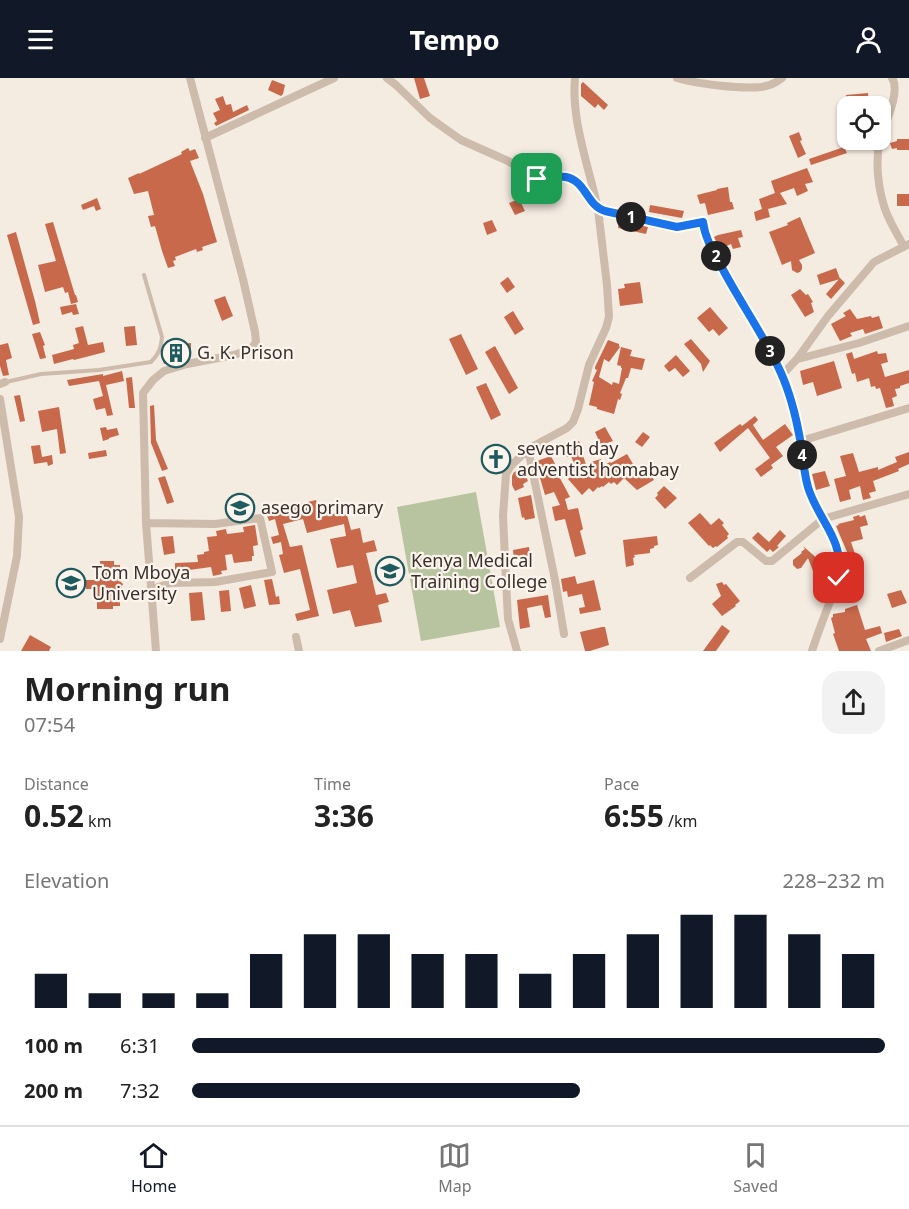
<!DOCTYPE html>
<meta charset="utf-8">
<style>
:root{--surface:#fff;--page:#f2f2f2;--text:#222;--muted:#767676;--line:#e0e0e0;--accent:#111827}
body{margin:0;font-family:"Noto Sans",sans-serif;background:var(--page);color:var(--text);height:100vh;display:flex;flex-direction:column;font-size:22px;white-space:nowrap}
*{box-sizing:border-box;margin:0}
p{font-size:20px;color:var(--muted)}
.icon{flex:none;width:33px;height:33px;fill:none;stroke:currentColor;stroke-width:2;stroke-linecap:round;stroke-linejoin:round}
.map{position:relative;height:573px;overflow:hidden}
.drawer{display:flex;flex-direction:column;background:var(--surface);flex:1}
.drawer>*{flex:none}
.controls{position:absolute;left:837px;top:18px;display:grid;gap:12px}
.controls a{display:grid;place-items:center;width:54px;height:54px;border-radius:12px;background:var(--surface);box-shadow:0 2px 4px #0004;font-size:30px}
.pin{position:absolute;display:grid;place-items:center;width:51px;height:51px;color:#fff;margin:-26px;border-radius:12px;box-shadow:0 3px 9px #0006}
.km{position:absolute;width:30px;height:30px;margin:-15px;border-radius:50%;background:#222;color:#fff;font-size:16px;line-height:30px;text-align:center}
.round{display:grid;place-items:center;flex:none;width:63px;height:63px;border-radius:18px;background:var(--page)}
.headline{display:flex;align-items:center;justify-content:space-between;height:102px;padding:0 24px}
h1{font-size:33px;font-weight:700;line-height:45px}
.stats{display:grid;grid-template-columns:repeat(3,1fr);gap:9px;height:102px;padding:6px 24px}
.stats div{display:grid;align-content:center}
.stats b{font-size:30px;font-weight:700}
.stats small{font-size:16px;font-weight:400}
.stats p{font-size:16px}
.chart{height:168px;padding:12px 24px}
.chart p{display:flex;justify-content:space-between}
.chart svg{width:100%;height:108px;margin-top:6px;stroke:var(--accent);stroke-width:6}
ul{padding:0 24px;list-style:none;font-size:20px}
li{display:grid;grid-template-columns:96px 72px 1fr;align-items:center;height:45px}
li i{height:15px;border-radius:8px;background:var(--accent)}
header{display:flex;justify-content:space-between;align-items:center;height:78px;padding:0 24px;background:var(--accent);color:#fff;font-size:27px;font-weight:700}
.tab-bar{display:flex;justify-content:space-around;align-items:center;height:84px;border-top:2px solid var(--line);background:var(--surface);font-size:16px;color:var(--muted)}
.tab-bar a{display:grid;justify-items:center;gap:3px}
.tab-bar .selected{color:var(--accent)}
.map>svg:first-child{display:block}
</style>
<header><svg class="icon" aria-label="menu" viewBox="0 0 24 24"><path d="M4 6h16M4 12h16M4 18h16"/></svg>Tempo<svg class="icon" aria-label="person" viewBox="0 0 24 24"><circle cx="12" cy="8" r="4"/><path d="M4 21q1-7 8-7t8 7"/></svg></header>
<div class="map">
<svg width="909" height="573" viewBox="0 0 909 573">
<rect width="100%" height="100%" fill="#f4ebe1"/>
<!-- green -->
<path fill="#b8c4a0" d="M476,414l24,135 -79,14 -24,-134z"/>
<!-- building -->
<path fill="#c8694b" d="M414,0h10l6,18 -10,3z
M272,2l13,5 -2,9 -2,2 -13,-6z
M583,4l25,23 -4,5 -6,-6 -3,4 -14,-12v-12z
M868,15l1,13h-22l-1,-11z
M223,18l3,9 5,-1 2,8 14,-7 2,5 -33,16 -2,-3 3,-2 -4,-8 7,-3 -5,-11z
M799,54l3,8 -2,1 6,13 -8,4 -9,-22z
M897,61h12v11h-12v-2l-5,1 -2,-6 7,-2z
M844,69l3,6 -36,12 -2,-6z
M188,70l2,3 5,-2 4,9 -9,3 13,33 14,48 -15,5 1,3 -6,2 -1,-3 -21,8 1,3 -3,1 2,5 -7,2 -6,-17 -7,-25 -4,1 -3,-11 6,-1 -6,-24 -14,3 -6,-16 11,-5v1l43,-20 -1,-2z
M807,90l6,14 -8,2 3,7 -11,5 -3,-8 -14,5 7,11 -19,5 2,8 -14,4 -2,-9 8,-3 -3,-10 16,-6 -4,-12z
M728,109l2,15h2l2,7 -26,6 -3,-12 -5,1 -3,-9 20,-5v-1z
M897,116h12v12h-12z
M97,120l4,11 -5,2 -2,-5 -11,4 -2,-5z
M519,121l6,12 -10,4 -6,-12z
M650,127l34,6 -2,7 -33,-6z
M800,139l15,36 -16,7 3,5v4l-2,3 -3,1 -5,-3 -1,-9 -9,4 -13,-33 19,-7 -1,-2z
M492,142l5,11 -10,4 -4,-12z
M619,142l29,7 -2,7 -28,-6z
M53,144l22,73h1l2,7 -7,2 -3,-12 -3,1 -2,-6 -18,5 -7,-27 18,-4 -11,-37z
M741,152l2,7 -5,1 3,9 -8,2 -2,-5 -11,5 -6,-12 4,-2z
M16,154l19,69 5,22 -7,2 -26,-90z
M836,190l4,11 -20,6 -3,-10z
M508,199l7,10 -8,6 -7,-10z
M840,200l5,5 -14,16 -5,-5z
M640,204l3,21 -23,3 -2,-17 7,-1 -1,-4z
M800,211l6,6 2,-1 5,8 -2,1 3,9 -9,5 -14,-22z
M225,218l8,20 -11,5 -8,-21z
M76,226l3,10 -6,1 -1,-3 -10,3 -2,-8z
M710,229l18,21 -9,8 -6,-7 -4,3 -12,-14z
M850,231l7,10 14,-3 1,2 7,-2 4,12 -18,6 -2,-5 -13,4 2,3 -12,5 -9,-17 15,-8 -3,-3z
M513,233l11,18 -9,6 -11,-18z
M83,248l5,19 15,-3 2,10 -31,8 -1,-1 -19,5 -2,-9 22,-6 -1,-4 6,-2 -4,-15z
M135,248l2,19 -11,1 -2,-19z
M40,254l5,13 -2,1 3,12 -6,1 -8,-25z
M461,256l17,35 -12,6 -17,-36z
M691,261l19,22 -7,11 -2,-8 -17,-20z
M172,262l1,5 18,-2v7l-9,1 2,7 -20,6 -3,-9 8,-2 -3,-12z
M608,262l11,4v2l1,1 -11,15 -5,-3 -5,18 13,8 1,-3 6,2 3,-16h-1v-2l-4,-1 4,-18 11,3 -2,6 15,3 -3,11 -11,-2 -3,10h-2l-6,15 2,1 -2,6 -2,-1 -4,15 -17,-5v-2l-8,-2 5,-23 -2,-1 5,-11 -2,-1v-2z
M8,265l4,15 -6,2 3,15 -6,1 -3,-10v-21z
M495,268l23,42 -9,6 -24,-42z
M877,273l1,3 8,-1 2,9 -7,2 4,13 24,-7v13l-9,3v2l-5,1 2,7 -5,2 2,8 -8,2 -6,-20 -4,1 -1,-3 -4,1 -2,-9 -12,4 -2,-9 -3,1 -6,-20 6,-2 2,7z
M676,277l14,16 -7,6 -8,-9 -6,4 -5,-6z
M834,283l8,27 -25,8 -4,-14 -10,3 -3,-14z
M122,293l2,10 -18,4 7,30 -6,1 -2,-8 -9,2 -3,-11 10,-3 -4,-15 -30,5 -2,-6 36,-6v2z
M132,299l3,31h-6l-3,-30z
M486,305l15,32 -10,5 -15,-33z
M20,317l5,26 -5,1 -6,-26z
M154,327l2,35 12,29 -6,2 -11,-28 -1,-37z
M59,329l7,46 -6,1 -3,-25 -15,3 -4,-21z
M755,338l3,4 -5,5 10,15 22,-16 8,11 -17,12 7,9 -12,9 2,3 -12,9 -6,-8 15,-11 -22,-30 -28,24 -6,-9 26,-19 2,2z
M106,349l1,3 10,-2 2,7 -10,3v1l-6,2 -3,-13z
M605,349l8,14 -12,4 -6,-13z
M643,354l7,5 -8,10 -7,-5z
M579,363l5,11 -4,1 3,3 4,11 4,-5 10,-3 2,7 7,-4 1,1 16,-9 12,20 9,-5 6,11 -17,10 -13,-12 -7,7 -3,-3 -3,2 -2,-2 -6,5 -1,-1 -3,2 -1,-1 -5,5 -4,-4 -7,7 -14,-16 5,-4 -3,-7 5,-2 -4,-10 -4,1 -4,-9z
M40,367l2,12 10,-2 1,9 -5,2 -1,-4 -13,2 -3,-18z
M106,372l1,6 -18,3 -1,-6z
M909,374v12l-11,5 1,2 -26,10 3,10 -7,2 2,5 -8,2 -3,-14 -11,4 2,9 -11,3 -6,-23 12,-3 -6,-20 13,-3 6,19 19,-5v3l19,-8 -2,-5z
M551,378l4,8 -2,1 17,32 -5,2 3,11 10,-2 5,21 -3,2 6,23 -11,3 -10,-38 -10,2 -3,-14 8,-2 -6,-13 -9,3 -5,-17 2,-1 -5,-16z
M520,392l2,5 3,-1 3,7 -5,3 1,3 -9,4 -3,-6v-9l2,-4z
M825,393l5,15 -14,4 -4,-16z
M165,398l9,26 -7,2 -9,-26z
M664,408l13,12 -12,11 -10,-11 3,-3 -1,-2z
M531,417l4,23 -10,2 -1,-3 -2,1 -4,-20z
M316,422l4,17 26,-6 5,19 9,-2 3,15 11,-3 3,11 -11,2 10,42 10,-2 3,9 -11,3 4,17 -27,5 -5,-17 -17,4 -6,-24 30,-7 -4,-18 -16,3 -7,-29 16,-3 -2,-12 -37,9 -4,-14 -20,5 7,23 12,-2 17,71 -22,5 -2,-7 15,-4 -10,-41 -16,4 -5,-18 4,-1 -2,-12 -8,2 -2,-7 8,-2 -4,-16 -6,2 -3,-9z
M700,435l11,12 8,-7 5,5 -2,2 7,9 -2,2 1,2 -11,9 -1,-1 -3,2 -3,-3 -1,1 -21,-23z
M859,437l1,2 5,-2 3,10 -8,2 3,12 -12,3 5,15 -6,2 -14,-33 3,-1 -1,-1 16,-4 -1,-3z
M255,447l3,20 -5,1 1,10h-2v5l-18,2 -2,-9 -7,1 2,15 -6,1 1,3 -9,2 -2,-9 -22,3v6l-14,1v-14l23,-1 -1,-7 7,-1v-2l5,-1 -2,-14 10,-1 -1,-5 10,-2 1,5 17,-2 -1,-5z
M780,452l6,6 -9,10 2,1 -6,5 -3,-3 -3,3 -15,-14 6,-6 11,10z
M173,458l2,17 -11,2 -3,-18z
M657,458l1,9 -4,1v2l-4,1v4l-16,2 1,2 -2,1 1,7 -8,2 -3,-27z
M803,468l17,15 -7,10 -5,-13 -7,10 -4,1 -4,-4v-5l9,-7 -1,-1 4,-3z
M529,469l1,9 -16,3 -1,-9z
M100,483h14v4h6v16l3,3 -3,6v16h-7v3h-16v-20h-11v-9h8v-12h6z
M575,498l2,8 17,-4 7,30 -21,4 -1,-6 6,-1 -3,-13 -14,3 -1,-6 -4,1 -2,-13z
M272,501l4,18 3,-1 1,8 -11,1 -5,-25z
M722,504l2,3 2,-1 14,17 -5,4 1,1 -14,10 -10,-12 9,-8 -5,-12z
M251,507l5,21 -12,3 -5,-21z
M229,512l2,21 -10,1 -2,-21z
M901,512l6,13 -15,5 -5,-14z
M202,514l3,28 -14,1 -2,-28z
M548,517l3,22 -6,1 -3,-13 -15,3 3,19 -10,2 -3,-29z
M857,527l8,25 15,-4 2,7 -16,6 5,12h-32l-6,-17 2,-1 -4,-15 2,-1v-3l12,-2v-3z
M722,547l8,6 -14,20h-13z
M602,549h3l4,18 -19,6h-5l-5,-19z
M899,551l3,7 -16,6 -2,-9z
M30,557l21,12 -2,4h-28z"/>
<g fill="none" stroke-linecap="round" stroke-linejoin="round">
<!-- service -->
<path stroke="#cdbbac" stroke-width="4" d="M6,304l35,-8 58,-4 52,-8c8,-8 10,-14 11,-25l-18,-62"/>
<!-- minor -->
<path stroke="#cdbbac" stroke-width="8" d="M387,0l9,7 34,33 31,22 47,21 29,18 29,-2 15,8 17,24 9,76 2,32 -3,11 -17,37 -11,44 -5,13 -6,6 -39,21 -18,18 -4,7 -3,42 3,65 2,38 9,32
M575,0c-4,43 14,89 23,131l79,18 26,-5c2,14 9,25 15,38 15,30 33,58 49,87 17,28 28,62 34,94 2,16 3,33 8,49 8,26 30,46 31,75 1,14 -6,27 -11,39 -6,16 -12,31 -17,47
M677,0c19,6 64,11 84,9 8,-1 15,-4 21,-9
M205,60l129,-60
M880,61c5,-15 21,-48 12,-61
M880,62c-5,22 -2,48 5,69 5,14 13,26 19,38
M798,281l61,-16 50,-17
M782,297l15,-16 31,-43 46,-54 35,-18
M0,306l5,-2
M0,321l19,118 -2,39 -17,83
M801,363l108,-33
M528,371l27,131 9,54
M146,445l69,1 45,-6 12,54 -57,10 -44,1 -19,6
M690,500l47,-36h6l23,19h6l51,-42 86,-25
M296,559l3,14
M156,573l-10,-128 -3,-130 10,-13 11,-9 23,-7 47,-9 17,-6 5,-7 -1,-10 -12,-53 -53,-201
M879,573l30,-11"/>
</g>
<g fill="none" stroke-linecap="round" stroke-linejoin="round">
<!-- route casing -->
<g stroke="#fff" stroke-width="12">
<path id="route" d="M537,101c7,0 22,-3 29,-2 20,4 21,29 39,34l72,16 26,-5c2,16 10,29 17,42 19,37 44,71 61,109 9,20 15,44 19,66 4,18 3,37 10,54 13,33 33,46 29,85"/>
</g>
<!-- route -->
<use href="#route" stroke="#1a73e8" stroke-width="8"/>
</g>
<!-- icons -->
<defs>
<g id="building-ring" transform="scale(1.5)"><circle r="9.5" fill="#fbf5ee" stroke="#1f5a5e" stroke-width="1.5"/><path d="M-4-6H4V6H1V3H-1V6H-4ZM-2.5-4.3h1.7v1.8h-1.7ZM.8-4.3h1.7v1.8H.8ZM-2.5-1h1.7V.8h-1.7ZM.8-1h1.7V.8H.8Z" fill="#1f5a5e"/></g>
<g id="church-ring" transform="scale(1.5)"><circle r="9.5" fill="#fbf5ee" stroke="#1f5a5e" stroke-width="1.5"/><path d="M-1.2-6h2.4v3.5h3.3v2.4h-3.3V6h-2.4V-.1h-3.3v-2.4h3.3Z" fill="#1f5a5e"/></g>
<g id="school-ring" transform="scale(1.5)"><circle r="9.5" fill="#fbf5ee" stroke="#1f5a5e" stroke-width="1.5"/><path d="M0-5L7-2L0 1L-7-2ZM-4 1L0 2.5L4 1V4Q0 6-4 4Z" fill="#1f5a5e"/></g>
<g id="university-ring" transform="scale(1.5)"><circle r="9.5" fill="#fbf5ee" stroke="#1f5a5e" stroke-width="1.5"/><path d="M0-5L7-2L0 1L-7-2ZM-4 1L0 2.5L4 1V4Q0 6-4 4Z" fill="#1f5a5e"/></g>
</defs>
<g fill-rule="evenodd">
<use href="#building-ring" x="176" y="275"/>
<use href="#church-ring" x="496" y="381"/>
<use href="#school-ring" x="240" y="430"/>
<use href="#university-ring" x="390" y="493"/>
<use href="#university-ring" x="71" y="505"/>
</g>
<g text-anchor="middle" stroke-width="4.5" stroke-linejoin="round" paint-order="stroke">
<!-- poi labels -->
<g font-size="18" fill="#3b302b" stroke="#fbf5ee" text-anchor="start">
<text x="197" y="281">G. K. Prison</text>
<text x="517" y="377">seventh day<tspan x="517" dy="21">adventist homabay</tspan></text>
<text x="261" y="436">asego primary</text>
<text x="411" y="489">Kenya Medical<tspan x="411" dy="21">Training College</tspan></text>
<text x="92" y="501">Tom Mboya<tspan x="92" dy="21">University</tspan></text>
</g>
</g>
</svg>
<div class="controls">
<a><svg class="icon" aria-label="locate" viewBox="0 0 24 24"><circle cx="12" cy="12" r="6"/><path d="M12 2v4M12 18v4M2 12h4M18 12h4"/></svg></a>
</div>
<div class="pin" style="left:537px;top:101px;background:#1e9e55"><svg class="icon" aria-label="arrive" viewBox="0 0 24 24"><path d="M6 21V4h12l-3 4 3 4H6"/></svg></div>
<div class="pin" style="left:839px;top:500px;background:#d93025"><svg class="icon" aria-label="check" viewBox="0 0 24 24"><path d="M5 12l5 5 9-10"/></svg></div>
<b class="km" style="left:631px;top:139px">1</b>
<b class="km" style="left:716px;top:178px">2</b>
<b class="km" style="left:770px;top:273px">3</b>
<b class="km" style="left:802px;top:377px">4</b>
</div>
<section class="drawer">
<div class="headline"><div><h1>Morning run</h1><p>07:54</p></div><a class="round"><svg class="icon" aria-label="share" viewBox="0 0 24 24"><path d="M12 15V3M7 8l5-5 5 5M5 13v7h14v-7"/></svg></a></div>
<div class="stats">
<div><p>Distance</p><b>0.52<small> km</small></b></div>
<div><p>Time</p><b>3:36</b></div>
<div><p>Pace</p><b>6:55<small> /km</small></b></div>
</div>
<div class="chart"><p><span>Elevation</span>228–232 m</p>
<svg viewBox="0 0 160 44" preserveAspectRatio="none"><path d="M5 44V30M15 44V38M25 44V38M35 44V38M45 44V22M55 44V14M65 44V14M75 44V22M85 44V22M95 44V30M105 44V22M115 44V14M125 44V6M135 44V6M145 44V14M155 44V22"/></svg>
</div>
<ul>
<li><b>100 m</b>6:31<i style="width:100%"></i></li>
<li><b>200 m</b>7:32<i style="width:56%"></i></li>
</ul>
</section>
<nav class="tab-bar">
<a class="selected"><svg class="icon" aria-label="home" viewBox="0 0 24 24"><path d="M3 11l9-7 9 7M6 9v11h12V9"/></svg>Home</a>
<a><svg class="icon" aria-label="map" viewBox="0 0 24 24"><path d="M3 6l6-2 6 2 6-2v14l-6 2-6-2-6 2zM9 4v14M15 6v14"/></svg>Map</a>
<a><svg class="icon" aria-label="saved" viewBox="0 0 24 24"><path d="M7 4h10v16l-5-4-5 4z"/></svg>Saved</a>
</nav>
